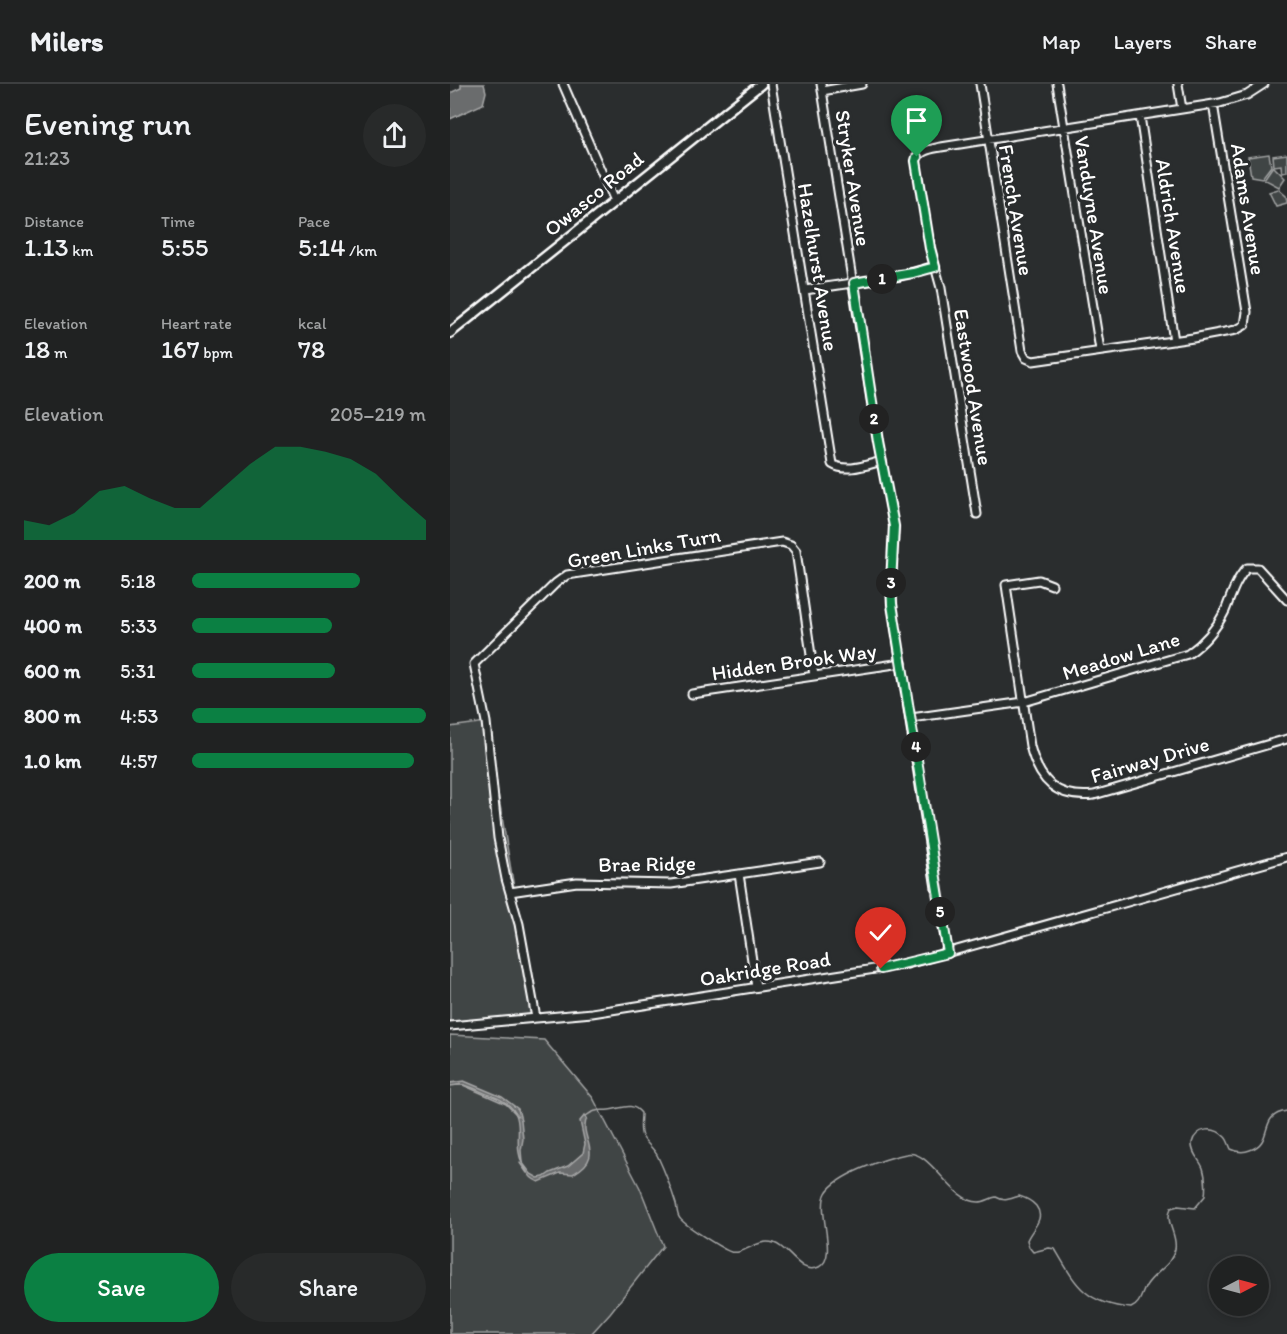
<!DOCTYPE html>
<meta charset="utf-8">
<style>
:root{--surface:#202222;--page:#282a2a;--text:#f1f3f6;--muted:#a2a4a5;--line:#3d3f40;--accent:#0b8043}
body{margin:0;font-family:Itim,sans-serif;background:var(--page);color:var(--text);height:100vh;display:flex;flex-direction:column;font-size:22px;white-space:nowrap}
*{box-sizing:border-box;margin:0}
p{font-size:20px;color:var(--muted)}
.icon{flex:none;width:33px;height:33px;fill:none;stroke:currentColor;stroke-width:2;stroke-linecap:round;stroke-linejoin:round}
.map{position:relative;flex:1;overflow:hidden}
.panel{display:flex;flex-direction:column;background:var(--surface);width:450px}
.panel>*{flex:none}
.needle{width:39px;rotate:84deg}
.fabs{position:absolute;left:759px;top:1172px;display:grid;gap:12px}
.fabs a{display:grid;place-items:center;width:60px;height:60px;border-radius:50%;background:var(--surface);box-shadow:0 3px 9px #0003,0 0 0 2px var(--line);font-size:30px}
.pin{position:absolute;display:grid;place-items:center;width:51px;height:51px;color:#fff;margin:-62px -26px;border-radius:50% 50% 50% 0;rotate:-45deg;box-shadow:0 0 6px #0007}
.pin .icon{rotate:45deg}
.km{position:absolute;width:30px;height:30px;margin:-15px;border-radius:50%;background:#222;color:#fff;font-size:16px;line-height:30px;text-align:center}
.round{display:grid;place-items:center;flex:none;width:63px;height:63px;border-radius:32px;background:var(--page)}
.summary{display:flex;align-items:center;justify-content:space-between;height:102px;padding:0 24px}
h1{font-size:33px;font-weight:600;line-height:45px}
.stats{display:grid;grid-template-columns:repeat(3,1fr);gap:9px;height:102px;padding:6px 24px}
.stats div{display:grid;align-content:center}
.stats b{font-size:26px;font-weight:600}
.stats small{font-size:16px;font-weight:400}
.stats p{font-size:16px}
.chart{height:168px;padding:12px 24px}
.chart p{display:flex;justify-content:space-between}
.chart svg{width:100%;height:108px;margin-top:6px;fill:var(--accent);opacity:.7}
.action{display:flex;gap:12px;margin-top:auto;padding:12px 24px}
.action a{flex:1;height:69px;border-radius:36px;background:var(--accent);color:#fff;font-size:24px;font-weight:600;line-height:69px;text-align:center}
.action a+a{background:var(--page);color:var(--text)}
ul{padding:0 24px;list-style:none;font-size:20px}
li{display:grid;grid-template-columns:96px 72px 1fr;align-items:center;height:45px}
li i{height:15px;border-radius:8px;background:var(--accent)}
header{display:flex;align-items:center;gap:36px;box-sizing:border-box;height:84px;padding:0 30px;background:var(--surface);border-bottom:2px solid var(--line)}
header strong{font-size:28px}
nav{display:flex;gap:33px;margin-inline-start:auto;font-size:21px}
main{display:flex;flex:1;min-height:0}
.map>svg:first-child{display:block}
</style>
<header>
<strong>Milers</strong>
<nav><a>Map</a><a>Layers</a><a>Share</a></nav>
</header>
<main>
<section class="panel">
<div class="summary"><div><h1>Evening run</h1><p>21:23</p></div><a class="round"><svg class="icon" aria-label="share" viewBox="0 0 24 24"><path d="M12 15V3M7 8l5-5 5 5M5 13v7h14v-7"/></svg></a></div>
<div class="stats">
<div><p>Distance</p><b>1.13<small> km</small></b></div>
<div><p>Time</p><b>5:55</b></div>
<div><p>Pace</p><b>5:14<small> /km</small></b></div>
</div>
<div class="stats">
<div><p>Elevation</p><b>18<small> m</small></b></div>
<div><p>Heart rate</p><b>167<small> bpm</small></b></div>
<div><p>kcal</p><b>78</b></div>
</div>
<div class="chart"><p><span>Elevation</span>205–219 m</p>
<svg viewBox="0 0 160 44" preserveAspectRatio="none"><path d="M0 44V36L10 38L20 33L30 24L40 22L50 27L60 31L70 31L80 22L90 13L100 6L110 6L120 8L130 11L140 17L150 27L160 36V44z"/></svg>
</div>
<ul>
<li><b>200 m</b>5:18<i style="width:72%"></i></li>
<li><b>400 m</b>5:33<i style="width:60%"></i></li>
<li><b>600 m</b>5:31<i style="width:61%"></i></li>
<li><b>800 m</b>4:53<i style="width:100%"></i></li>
<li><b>1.0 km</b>4:57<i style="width:95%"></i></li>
</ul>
<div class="action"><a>Save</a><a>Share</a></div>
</section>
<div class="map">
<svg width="837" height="1250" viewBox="0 0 837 1250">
<rect width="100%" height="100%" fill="#2a2d2e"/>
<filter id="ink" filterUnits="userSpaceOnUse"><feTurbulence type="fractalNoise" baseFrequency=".0167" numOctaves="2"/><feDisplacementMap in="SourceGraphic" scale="12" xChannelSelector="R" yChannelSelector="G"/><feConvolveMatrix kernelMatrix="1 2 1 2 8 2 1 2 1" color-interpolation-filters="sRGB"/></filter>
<g filter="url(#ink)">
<!-- green -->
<path fill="#414445" stroke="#a0a2a2" stroke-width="1.5" d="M819,70l2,12 -9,12 -11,-2 -3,-19z
M837,70v18l-5,1 -1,-8 -7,1 -1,-10z
M823,82l12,12 -6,9 -15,-8z
M828,105l8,7 1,7 -11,3 -7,-14z
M36,638l50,296 -86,10v-301z
M0,951l94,5 49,58 47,90 23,58 -53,67 -19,21h-141z"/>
<!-- water -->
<path fill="#6a6c6d" stroke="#a6a7a7" stroke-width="1.5" d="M11,0h23l2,8 -3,12 -33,15v-26l11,-5z
M14,997l38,16 16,12 3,11 2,19 -2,11 1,12 9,12 7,4 6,-1 6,-4 18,-7 15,-13 2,-9 -5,-23 5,-6 2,3c-10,20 21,37 -14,56l-13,-1 -21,9c-7,-3 -9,-5 -13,-12 -21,-31 13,-57 -36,-75 -9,-3 -17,-8 -26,-10 -5,-1 -9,1 -14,1v-3z"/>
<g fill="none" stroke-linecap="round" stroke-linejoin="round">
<!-- stream -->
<path stroke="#a6a7a7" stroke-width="1.5" d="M7,1001h6l43,19 12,12
M136,1032c9,-7 13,-5 23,-6 13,-1 22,-9 32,3 0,7 -2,17 1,23 4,8 12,12 16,21 7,15 13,31 18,47 1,4 1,10 3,13 3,7 45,33 52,35 14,3 25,-14 43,-9 16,5 26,33 45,24 20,-10 -3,-56 7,-74 10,-18 60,-35 80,-39 25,-6 44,48 73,48 6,0 11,-4 17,-5 9,5 13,2 23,-1 7,2 12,4 17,10 10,13 -4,22 -9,34l2,7 4,5 16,-4 6,1c21,36 30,55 76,59 10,-4 10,-14 15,-22 8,-14 25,-19 29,-37 3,-14 -11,-27 -4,-41l7,-2 17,2 10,-12c1,-9 1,-19 -2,-28 -3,-8 -12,-15 -11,-25 4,-16 23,-17 33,-6 3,3 4,8 6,12 6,3 12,4 19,1 25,-8 7,-35 37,-39
M70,1079l7,10"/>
<!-- minor casing -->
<g stroke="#fff" stroke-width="11">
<path id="minor" d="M113,0l51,117
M321,0l61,380c14,9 34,1 50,-3
M371,0l57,358 16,85 -3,57 1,21 46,296 10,52
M530,0l42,267 4,7 7,3 160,-23 43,-8 9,-5 2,-13 -34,-208
M607,0l43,266
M728,0l4,25
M372,7l40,-7
M690,32l34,225
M355,206l95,-14 35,-10
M527,430l-36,-226 -11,-40 -14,-87c3,-11 15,-12 25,-14l279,-44 27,-8 17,-11
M602,501l-13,-5 -33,5 24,161c9,35 26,53 64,49l193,-56
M242,610l210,-31
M461,634l113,-16 164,-48c16,-11 28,-25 37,-43 6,-15 11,-32 22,-43h11l29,32
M289,790l17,113
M60,808l67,-10 94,2 149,-22
M86,934l-17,-94 -13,-45 -8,-41 -12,-116 -12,-58 82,-81 11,-8 215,-33 9,3 5,6 18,125
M0,942l142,-13 315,-49 380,-107"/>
</g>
<!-- major casing -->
<g stroke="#fff" stroke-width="13">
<path id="major" d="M0,249l311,-249"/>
</g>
<!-- minor -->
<use href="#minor" stroke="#2a2d2e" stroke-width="7"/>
<!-- major -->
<use href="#major" stroke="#2a2d2e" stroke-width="8"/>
</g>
</g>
<g fill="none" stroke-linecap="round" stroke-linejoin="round" filter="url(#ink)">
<!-- route casing -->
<g stroke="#fff" stroke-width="12">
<path id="route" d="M431,885l67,-16 -56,-349 -1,-20 3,-58 -16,-84 -24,-159 59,-10 22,-6 -5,-19 -14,-87 1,-4"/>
</g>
<!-- route -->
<use href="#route" stroke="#0b8043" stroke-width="8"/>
</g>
<g text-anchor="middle" stroke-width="6" stroke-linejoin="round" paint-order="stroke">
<!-- street labels -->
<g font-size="21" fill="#fff" stroke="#2a2d2e">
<text transform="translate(403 94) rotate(81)" y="7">Stryker Avenue</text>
<text transform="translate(144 110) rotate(-39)" y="7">Owasco Road</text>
<text transform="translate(798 125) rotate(81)" y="7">Adams Avenue</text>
<text transform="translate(566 126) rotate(81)" y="7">French Avenue</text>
<text transform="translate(644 131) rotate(81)" y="7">Vanduyne Avenue</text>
<text transform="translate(723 142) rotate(81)" y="7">Aldrich Avenue</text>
<text transform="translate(368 183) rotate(81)" y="7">Hazelhurst Avenue</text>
<text transform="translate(523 303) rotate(81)" y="7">Eastwood Avenue</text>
<text transform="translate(194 464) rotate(-10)" y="7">Green Links Turn</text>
<text transform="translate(671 572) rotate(-17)" y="7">Meadow Lane</text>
<text transform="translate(344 578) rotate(-8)" y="7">Hidden Brook Way</text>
<text transform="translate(700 676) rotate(-16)" y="7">Fairway Drive</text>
<text transform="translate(197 780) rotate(-1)" y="7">Brae Ridge</text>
<text transform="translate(315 885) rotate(-9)" y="7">Oakridge Road</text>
</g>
</g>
</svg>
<div class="fabs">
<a><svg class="needle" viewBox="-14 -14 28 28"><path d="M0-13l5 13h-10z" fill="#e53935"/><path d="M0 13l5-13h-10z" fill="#a2a4a5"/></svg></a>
</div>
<div class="pin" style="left:467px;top:73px;background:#1e9e55"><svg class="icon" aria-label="arrive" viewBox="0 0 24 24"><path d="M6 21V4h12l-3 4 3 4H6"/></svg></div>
<div class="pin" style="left:431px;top:885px;background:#d93025"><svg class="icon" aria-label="check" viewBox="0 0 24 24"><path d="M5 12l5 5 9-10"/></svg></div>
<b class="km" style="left:432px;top:195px">1</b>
<b class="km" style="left:424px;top:335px">2</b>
<b class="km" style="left:441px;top:499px">3</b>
<b class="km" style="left:466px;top:663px">4</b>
<b class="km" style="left:490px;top:828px">5</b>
</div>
</main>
